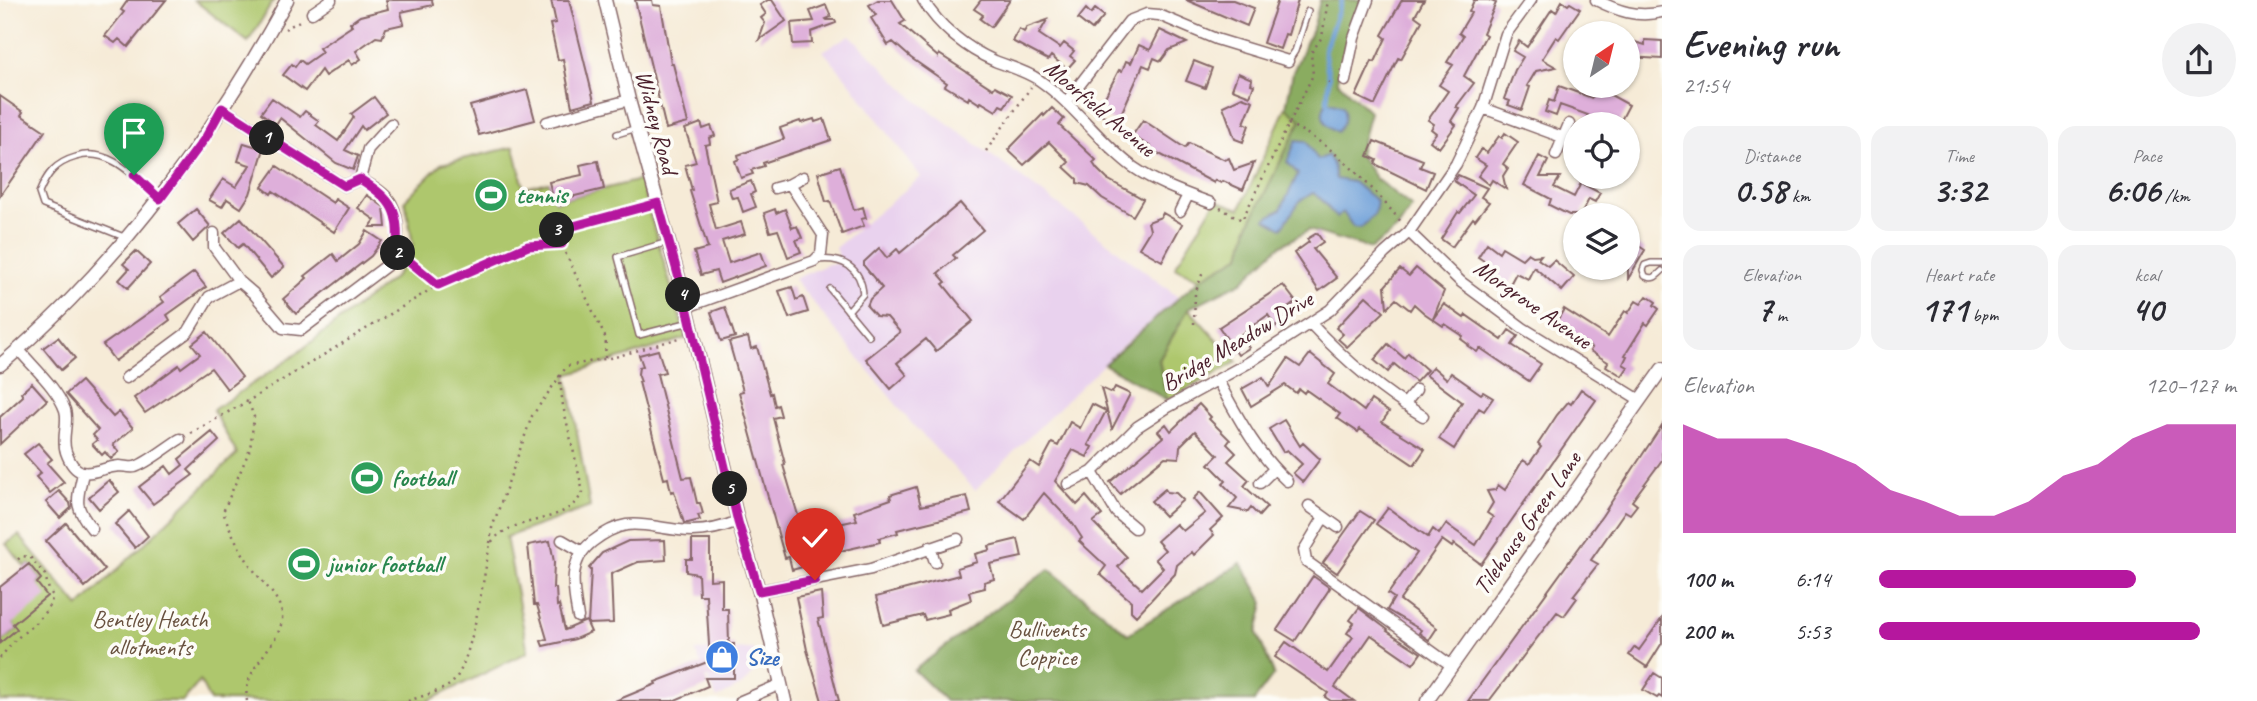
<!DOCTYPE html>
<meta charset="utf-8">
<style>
:root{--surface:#fff;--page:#f2f2f3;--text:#2b2b33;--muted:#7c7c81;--accent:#b5179e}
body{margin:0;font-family:Caveat,sans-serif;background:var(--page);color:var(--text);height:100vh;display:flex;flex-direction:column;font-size:26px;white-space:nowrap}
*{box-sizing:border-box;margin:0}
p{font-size:23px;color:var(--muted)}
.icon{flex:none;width:38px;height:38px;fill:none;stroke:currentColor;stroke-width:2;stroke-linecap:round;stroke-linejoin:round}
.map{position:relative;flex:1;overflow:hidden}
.panel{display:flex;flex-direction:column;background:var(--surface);width:595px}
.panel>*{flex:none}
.needle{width:46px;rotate:35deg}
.tools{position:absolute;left:1563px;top:21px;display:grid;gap:14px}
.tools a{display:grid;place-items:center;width:77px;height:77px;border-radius:50%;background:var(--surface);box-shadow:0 2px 5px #0004;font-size:35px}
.pin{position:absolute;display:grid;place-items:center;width:60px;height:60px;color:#fff;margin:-72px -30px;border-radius:50% 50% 50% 0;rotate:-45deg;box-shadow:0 0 7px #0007}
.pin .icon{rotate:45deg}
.km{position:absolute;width:35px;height:35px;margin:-18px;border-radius:50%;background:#222;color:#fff;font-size:19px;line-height:35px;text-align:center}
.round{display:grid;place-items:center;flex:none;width:74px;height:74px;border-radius:37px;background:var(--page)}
.headline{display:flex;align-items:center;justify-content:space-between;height:119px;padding:0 21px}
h1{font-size:38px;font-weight:700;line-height:52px}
.figures{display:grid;grid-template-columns:repeat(3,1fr);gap:10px;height:119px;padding:7px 21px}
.figures div{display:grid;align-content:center;border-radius:18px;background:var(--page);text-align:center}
.figures b{font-size:35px;font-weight:700}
.figures small{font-size:19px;font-weight:400}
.figures p{font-size:19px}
.chart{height:196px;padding:14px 21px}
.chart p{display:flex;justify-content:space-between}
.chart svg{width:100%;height:126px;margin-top:7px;fill:var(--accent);opacity:.7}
ul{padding:0 21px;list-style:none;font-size:23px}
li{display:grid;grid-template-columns:112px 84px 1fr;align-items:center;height:52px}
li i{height:18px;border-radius:9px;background:var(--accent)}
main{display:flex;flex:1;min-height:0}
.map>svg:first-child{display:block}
</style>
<main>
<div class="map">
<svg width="1662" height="701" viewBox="0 0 1662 701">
<rect width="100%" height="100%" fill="#fdfcf7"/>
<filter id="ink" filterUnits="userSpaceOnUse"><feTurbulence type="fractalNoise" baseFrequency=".0143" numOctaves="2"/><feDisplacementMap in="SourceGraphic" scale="14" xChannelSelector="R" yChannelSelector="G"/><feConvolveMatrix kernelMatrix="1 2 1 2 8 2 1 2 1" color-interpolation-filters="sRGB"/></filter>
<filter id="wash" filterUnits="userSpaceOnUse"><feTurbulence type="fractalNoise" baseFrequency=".00686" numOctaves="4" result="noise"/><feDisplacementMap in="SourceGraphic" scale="28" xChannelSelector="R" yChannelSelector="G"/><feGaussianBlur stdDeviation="1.57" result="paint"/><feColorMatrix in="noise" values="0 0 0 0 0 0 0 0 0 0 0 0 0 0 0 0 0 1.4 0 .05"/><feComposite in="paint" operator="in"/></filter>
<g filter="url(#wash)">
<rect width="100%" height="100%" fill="#f6ebd7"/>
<!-- built -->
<path fill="#e9d2ee" d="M850,35l66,65 144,106 118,91 -56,49 -147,144 -62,-65 -119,-146 35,-15h9v-8l-3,-8 86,-71 -73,-97 -25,-29z
M754,649l1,20 -4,7 -9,9 -25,13 -22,-47z"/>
<!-- green -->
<path fill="#aec76d" stroke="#7c734c" stroke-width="2" d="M194,0h80l-26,42z
M1286,107l15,13 -53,107 -7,28 -41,24 -25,-12 41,-67 24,9z
M514,147l10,41 25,-6 6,19 85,-21 46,158 -119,37 23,132 -84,30 22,115 -100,49h-218l-10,-20 -17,20h-183v-58l17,-13 -4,-6 28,-45 -12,-15 -4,3 -19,-23 13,-9 60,72 158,-153 -24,-44 78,-52 105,-82 17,-32 -8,-44 36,-36z
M1188,308l49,54 -70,38 -8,-40z"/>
<!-- forest -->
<path fill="#8aac60" stroke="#6a6646" stroke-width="2" d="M1320,0h44l-14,29 -13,52 33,31 -11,42 17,25 36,28 -15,22 -26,20 -62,-19 -31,17 -36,35 -53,26 -30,52 8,40 -63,-36 96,-85 41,-24 7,-28 53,-107 -15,-13 7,-35 21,-47z
M1241,563l23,40 -7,30 17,41 -20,27h-308l-32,-31 135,-101 79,65z"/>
<!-- water -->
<path fill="#6d9fd8" stroke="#5c5f82" stroke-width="2" d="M1327,101l16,5c3,11 2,17 -6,26 -13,-8 -19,-16 -10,-31z
M1296,140l10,1 12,19 10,-5 5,9 3,15 17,3 24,19 -2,13 -14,14 -8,-1 -10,-15 -6,6c-10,-9 -12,-19 -24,-25l-13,8 -18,27 -17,-9 16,-10 17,-35 -11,-12z"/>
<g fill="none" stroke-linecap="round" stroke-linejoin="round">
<!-- stream -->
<path stroke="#6d9fd8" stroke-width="4.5" d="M1327,101l2,-23 -5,-27 18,-51"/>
</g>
<g id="blocks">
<!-- building -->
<path fill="#deafda" d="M128,0h38l-38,47 -9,-8 -4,4 -10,-7 19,-24 -3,-2z
M386,0h46l1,5 -32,7 3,12 -18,4 -4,10 -6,-1 -20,14 5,8 -9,6 -3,-5 -24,16 -4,-6 -16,21 -22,-16 9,-11 3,3 5,-7 5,4 17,-12 -3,-4 33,-22 -2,-3 10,-7 28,-7z
M551,0h18l25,101 -22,6 -9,-48 -5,1 -8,-36 6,-1z
M635,0h17l1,5 8,1 10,57 2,1 15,59 -22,6z
M768,0h4l14,21 -27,19 6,-17 -4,-5 5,-4 -6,-9z
M878,0h14l13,21 -5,3 38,33 1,-3 54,35 2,-3 17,9 -8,12 -4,-2 -4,6 -15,-9 -1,2 -11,-7 -1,3 -23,-14 2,-3 -36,-25 -18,-16 -5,3 -17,-27 5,-3 -7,-10z
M981,0h29l-19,27 -11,-8 3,-4 -9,-6z
M1186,0h47l21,8 -7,18z
M1278,0h20l-10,35 -3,-1 -5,15 -17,-6z
M1402,0h22l-9,16 7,5 -21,38 -3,-1 -23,47 -19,-9 16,-35 3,1 11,-24 -4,-3z
M1474,0h15l7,3 -13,30 3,2 -22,41 10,7 -18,24 3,1 -8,13 5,4 -17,23 -9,-7 6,-8 -5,-4 3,-5 -6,-4 20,-29 -9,-6 14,-20 -6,-3 16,-26 -4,-3 12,-20 -2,-1z
M1562,1l6,4 2,-2 10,6 -21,30 -3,-2 -14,22 14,8 -20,4 -9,15 3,1 -8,23 -14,-5 2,-4 -6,-2 11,-29 8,-13 -10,-6 6,-10 8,6 25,-38 4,3z
M826,5l5,12 -5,2 1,1h8l1,3 -25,9 1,11 -19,1 -2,-21 23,-2 -4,-10z
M1086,9l5,5 4,-5 9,7 -12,14 -14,-11z
M1047,20l-8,14 21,14 4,-5 10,8 -4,5 5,4 -8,9 -16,-13 -3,4 -36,-19 7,-12 5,3 3,-5z
M1160,30l27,13 -18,7 -8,11 -7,-3 -4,10 -7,-3 -26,58 -20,-11 22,-42 3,1 4,-10 5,2 8,-18 11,5z
M1628,40l17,5v-5l17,1v18l-34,-2z
M1194,61l18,7 -7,20 -19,-7z
M1238,73l14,6 -1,5 3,1 -4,11 -18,-7z
M1559,86l33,12 6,-10 31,17 -10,19h-36l5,-9 -28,-10 -4,11 -11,-4 4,-12 5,2z
M527,90l8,30 -56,15 -9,-29z
M0,96l23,16 -2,3 24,16 -45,65z
M374,97l12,16 -22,17 -3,-4 -16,24 13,6 -5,14 -17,-7 -56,-45 -4,6 -15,-11 11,-15 28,19 5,-6 14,10 -3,4 22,16 16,-24 -3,-3z
M1242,97l11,4 -9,22 5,2 -6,17 -8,-3 -12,-33z
M1052,108l12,11 -5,6 37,35 -3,3 4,6 10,10 36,20 -10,17 -31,-18 -13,-12 -12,-3v-4l-13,-12 5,-5 -20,-20 -25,23 -16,-15 35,-36 1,2z
M814,119l1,3 9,-3 7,21 -68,23 1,3 -13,4 2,4 -12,4 -6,-17 4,-2 -1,-4 46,-16 -4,-11 20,-7 1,2z
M1143,120l42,28 4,-5 36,17 4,-2 5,12 20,-7 -11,27 -20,-9 -2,2 -6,-3 -1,3 -64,-34 1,-2 -19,-11z
M701,123l2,6 8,-3 4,10 -6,2 1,6 -5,1 12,57 -8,2 7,26 25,-8 4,12 -23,7 7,22 32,-11 5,14 -46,17 -4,-12 -15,4 -7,-23 14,-4 -18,-57 2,-1 -7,-25 11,-3 -11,-33z
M1505,133l13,9 -15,22 5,4 -5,8 3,13 -14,-9 -3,5 -11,-9 8,-11 -11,-7 6,-9 6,4 12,-17 3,2z
M1374,141l49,19 -3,7 13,5 -7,17 -51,-25 2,-4 -9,-4z
M244,143l20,6 -14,45 -9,14 -14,-9 -5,8 -13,-7 14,-21 13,8 14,-22 -12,-4z
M1539,156l9,5 -8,16h20l-6,10 20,10 7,-14 19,10 -5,9 -6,-3 -8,16h-12l-20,-10 2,-6 -27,-14z
M598,161l6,28 -50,12 -5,-19 33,-7 -2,-10z
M277,166l56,37 2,-4 14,9 -15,24 -61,-41 -2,3 -9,-7z
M840,166l14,44 9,-3 3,11 -5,1 3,7 -22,8 -12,-33 -4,1 -8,-29z
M1458,175l29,13 -6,9 8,5 -14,18 -2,-2 -21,29 -11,-8 17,-27 2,1 14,-18 -20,-14z
M751,181l4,11 -4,2 5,13 -13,5 -5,-15 -6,1 -3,-9z
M367,195l17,12 2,20h-16l5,-7 -17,-12z
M960,203l23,27 -30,25 3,3 -18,15 8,9 -3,2 30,37 -37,30 -10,-12 -29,24 10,12 -16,14 -25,-30 34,-27 -13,-15 -11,-1 -9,-10 3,-7 12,-11 -18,-22v-4l15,-14 8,10 10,-9 3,4z
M196,209l14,17 -17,16 -15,-18z
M775,209l1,4 9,-4 7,19 5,-2 5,12 -6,2 5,12 -13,5 -10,-27 -8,2 -6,-19z
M1163,213l19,11 -20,37 -23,-13 11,-18 -2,-8 13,-5z
M241,218l43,49 -13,11 -28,-34 -5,4 -14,-15z
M367,231l15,10 -11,15 -75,58 -13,-15 24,-21 -2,-2 28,-22 5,7 21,-17z
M1317,233l6,9 -10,7 24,29 -18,13 -25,-38 15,-11 -2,-3z
M1628,239l17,11 -17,29z
M1487,243l12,9 3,-5 20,12 6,-6 5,3 8,-1 -3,4 10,7 6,-6 20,17 -12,14 -28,-24 -6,12 -12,-6 -7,13 -21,-12 5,-7 -15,-10z
M136,251l14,13 -22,24 -9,-8 10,-11 -6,-5z
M1416,268l28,23 -11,28 11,-15 20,14 2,-3 36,25 7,-10 9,6 -6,9 29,19 -12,17 -49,-33 -3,4 -9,-6 1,-1 -8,-6 2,-3 -18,-12 -2,2 -19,-13 -10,-9 -4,6 -14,-11 -9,9 -2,-22 15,-17 9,7z
M194,272l12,15 -39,28 3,5 -55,41 -12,-16 61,-43 -4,-5z
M1283,285l13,17 -16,12 4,7 -8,6 -8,-12 -28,20 9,13 -11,7 -19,-28z
M792,287l4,13 7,-3 5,15 -19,6 -10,-27z
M1366,296l18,16 -37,35 -9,-8 5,-5 -7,-6z
M1647,296l9,6 -2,3 5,4 -11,16 -3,-2 -20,32 2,1 -4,8 5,3 -6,9 -16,-10 2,-4 -18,-11 2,-3 -37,-24 9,-15 44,28 17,-26 3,2 8,-12 5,3z
M725,307l10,30 -14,4 -10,-29z
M207,332l35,45 -15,12 -16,-21 -66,45 -11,-15 45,-33 2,3 19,-14 -8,-10z
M58,337l17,21 -14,12 -18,-22z
M748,337l3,12 6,-2 13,47 2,-1 3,13 3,-1 3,11 -8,2 12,46 -2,1 17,57 -2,1 2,7 -3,1 9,35 -14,4 -3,-13 -4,1 -6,-21 -40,-145 4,-1 -14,-49z
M1388,344l16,14 4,-5 19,17 -11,12 -22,-18 -6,8 -14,-12z
M658,350l7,22 -8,2 26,104 8,-1 6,26h3l3,11 -5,1 2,5 -12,3h-4l-10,-32 -3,1 -3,-14 -4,1 -25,-97h2l-3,-8 1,-7 4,-1 -4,-11z
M1310,354l25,20 -7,10 36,27 7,-11 18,12 -7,10 43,27 -11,16 -54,-36 -2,3 -21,-14 3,-4 -34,-24 -2,3 -5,-4 -3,4 -11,-8 -34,21 -9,-17 21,-12 6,10 19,-28 12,8z
M1433,367l14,12 4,-6 30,21 2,-2 10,6 -9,13 -5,-3 -25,41 -15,-10 23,-37 -36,-27z
M81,381l32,36 6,-5 14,16 -20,17 6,7 -8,7 -6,-7 -3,3 -10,-11 5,-4 -4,-5 5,-5 -32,-36z
M32,383l15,17 -47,44v-27l23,-21 -2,-3z
M1115,387l15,7 -18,35 -11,-41 11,5z
M1581,389l15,11 -115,164 -27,-20 -2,3 -10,-7 -42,60 37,28 -8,12 -10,-7 2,-3 -34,-20 7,-12 -6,-4 29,-41 -41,-29 12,-16 40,29 5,-8 6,5 7,-10 30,21 17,-28 -6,-4 6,-10 -6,-12 8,-1 3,-5 7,5 18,-30 6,4 12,-17 -3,-3 19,-29 11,-13 3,2z
M1092,404l14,7 -18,34 4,2 -5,10 -14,-7 -18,31 22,24 9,-9 16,19 -9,7 34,35 -9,10 24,22 21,-21 -8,-9 10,-9 -8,-9 19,-17 7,7 22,-18 -12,-14 7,-7 23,26 -13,12 4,5 -20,20 -2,-3 -15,13 -2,9 -39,42 -5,-5v-10l-31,-27 6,-8 -27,-25 3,-3 -9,-14 -29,-31 -20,26 -25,-18 31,-40 9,6 13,-24 6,3 12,-24 10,6z
M1199,404l12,13 -2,2 21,21 -3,4 9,9 -8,8 21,19 -5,6 23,21 -8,9 -8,-8 -3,4 -19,-4 8,-10 -14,-14 3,-3 -17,-17 9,-9 -23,-24 -15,15 -1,12 -14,-1 -45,37 -10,-12 53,-45 -5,-6 8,-7 5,7z
M1284,420l16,26 3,-3 17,16 -17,23 -10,-9 9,-9 -15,-14 -4,2 -14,-23z
M1662,425v35l-30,41 5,4 -7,9 -5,-3 -34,49 7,4 -25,32 4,2 -13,18 -7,-4 -68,89h-21l134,-185z
M212,432l7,9 -31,29 5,5 -40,29 -14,-17 27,-21 6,8 11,-9 -4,-6z
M38,443l14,16 -5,4 17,19 -14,11 -14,-16 5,-4 -17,-19z
M109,480l10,12 -20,17 -10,-12z
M916,487l5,19 46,-10 4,16 -74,18 1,3 -19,5 1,4 -40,9 -6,-26 23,-5 -3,-8 37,-13 -1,-4z
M1165,489l2,3 9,1 7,7 -18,16 -14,-15z
M59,491l11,12 1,5 -11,10 -14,-16z
M129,511l19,25 -13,12 -20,-24z
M1360,511l14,9 -37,53 -14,-10z
M66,523l39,47 -20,17 -39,-46z
M1018,539l4,18 -32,7 4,15 -10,3 1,6 -16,4 2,8 -23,9 1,5 -24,6 -2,-5 -40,10 -7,-28 83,-22 -2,-7 20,-6 -2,-8 15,-4 -1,-4z
M665,540l1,20 -28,2 -27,12 2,49 -25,1 3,-54 -2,-2 13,-15 26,-12z
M692,540h18v40l12,-1v30h6l1,35h5v34h-29l3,8 -35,15h-58l41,-17 -1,-2 55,-21 -4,-66h-7l-1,-21 -12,-2v-13h6z
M550,541l4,21 -1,26h3l1,18 2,-1 6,25 21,-9 5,11 -16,7 -32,7 -2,-5 6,-2 -10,-34h-3l-6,-60z
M29,564l12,15 -4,4 10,13 -34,28 4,5 -17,14v-56z
M1313,576l17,12 -35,53 -18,-11z
M821,592l2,26 -5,1 21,82h-17l-15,-51 -11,-53z
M1359,608l29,22 -1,1 34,22 -8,11 -42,-29 -36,52 19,14h-23l-6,-4 3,-4 -53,-36 11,-15 42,30 25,-35 -6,-4 7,-10 -4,-3z
M1662,618v25l-15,24 -18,-12 6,-8 4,3z
M1654,673l8,5v20l-3,-2 -2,2 -14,-8z"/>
</g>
</g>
<g filter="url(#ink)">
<use href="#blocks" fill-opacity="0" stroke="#866667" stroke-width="2"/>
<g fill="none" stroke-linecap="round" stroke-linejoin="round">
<!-- service casing -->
<g stroke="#866667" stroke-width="8">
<path id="service" d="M1289,60l6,-9 13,-40
M617,134l20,-6
M124,237l-81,-32 -4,-12c8,-19 16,-30 37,-36 33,-11 59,20 83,41
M668,242l-50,15 21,78 51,-13
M817,260c25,-3 44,7 46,34l-15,17
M1662,263h-11l-6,2 -2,5 2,6c8,4 11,1 17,-5
M830,289l39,47"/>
</g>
<!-- minor casing -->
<g stroke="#866667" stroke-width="13">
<path id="minor" d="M923,0c16,27 44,49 72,61 15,6 31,10 44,19 36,25 60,62 94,87 23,16 51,26 78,36
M1596,0c22,11 41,18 66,12
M312,13l19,-13
M1345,81l9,-43 14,-38
M1067,101l62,-80 18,-7 12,1 57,24 72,22
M1483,108l79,29
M547,122l82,-22
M1556,155l13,-31
M360,179l8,-30 23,-25
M775,188l15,-4 13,-7
M1180,211l8,-16
M1409,232l52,50 62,46 117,72
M214,233v14l25,34
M687,307l127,-46 7,-7 2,-19 -33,-51
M1311,324c34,36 70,67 112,92
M19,350c15,18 38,38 46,60 4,13 -4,28 1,42 12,34 30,16 53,14 5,0 11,2 16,1 13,-4 33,-21 45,-28
M126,378l62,-46 21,-35 30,-16 14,12 30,35 18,2 89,-67c9,-16 11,-42 1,-60 -6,-11 -21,-18 -31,-24l-16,7 -122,-78
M1218,381c20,36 38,72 69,100
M1404,405l12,-15
M1092,472l24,40 19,16
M83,473c-6,28 -10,32 9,56
M1260,483l14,-14
M1068,484l24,-12 45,-45 31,-20 80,-44 82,-53 55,-57 24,-21 47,-68 27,-56 23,-74 25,-34
M1309,506l29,21
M1324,517l-20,33 2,11 146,105
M562,540l19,11
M930,547l5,15
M759,591l112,-22 87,-30
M578,617c-5,-28 -11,-55 14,-75 35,-27 49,-16 87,-12 21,3 40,-1 59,-9
M741,701l40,-17"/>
</g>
<!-- tertiary casing -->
<g stroke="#866667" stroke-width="15">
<path id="tertiary" d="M605,0l24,100 58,207 51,214 21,70 26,110
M0,365c25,-20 47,-42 70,-65 87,-89 158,-191 217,-300
M1427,701l235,-332"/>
</g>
<!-- path -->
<path stroke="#866667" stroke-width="2.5" stroke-dasharray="2 5" stroke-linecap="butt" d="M285,29l18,-10
M1328,82l2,1
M1288,124c46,20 83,62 115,100
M986,151l45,-64
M1220,208l22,12 71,-145 -2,-22 11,-16 6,-37
M405,258l33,27
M1194,324l1,-30 8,-22
M605,358l1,-19 -51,-108 90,-24
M191,433l57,-32 190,-116 90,-39 34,-1
M490,543l2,-15 40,-112 35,-50 48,-9 68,-20
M0,658c5,-6 10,-13 15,-18 14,-12 33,-25 38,-44l-4,-6 -4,-15 -15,-18 -8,-1 -7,6
M247,701c-6,-35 38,-58 35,-87 -3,-18 -19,-30 -29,-45 -13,-18 -22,-37 -30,-57l27,-63 4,-32 -6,-16
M408,701c11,-4 38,-11 45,-19 19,-19 31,-108 37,-138 22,-31 74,-16 93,-52l-20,-86 -4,-32"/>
<!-- service -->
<use href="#service" stroke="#fff" stroke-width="5"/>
<!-- minor -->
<use href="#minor" stroke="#fff" stroke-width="10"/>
<!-- tertiary -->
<use href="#tertiary" stroke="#fff" stroke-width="12"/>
</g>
</g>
<g fill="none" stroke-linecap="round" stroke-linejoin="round" filter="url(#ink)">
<!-- route casing -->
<g stroke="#fff" stroke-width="14">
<path id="route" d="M134,175l26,24 46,-62 16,-29 122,78 16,-7c34,22 39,31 37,72l41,34 90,-39 34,-2 -7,-13 103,-28 29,104 51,215 21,69 56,-11"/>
</g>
<!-- route -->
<use href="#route" stroke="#b5179e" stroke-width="9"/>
</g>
<!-- icons -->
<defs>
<g id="stadium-disc" transform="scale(1.75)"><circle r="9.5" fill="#2e9e5b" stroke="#fdfcf7"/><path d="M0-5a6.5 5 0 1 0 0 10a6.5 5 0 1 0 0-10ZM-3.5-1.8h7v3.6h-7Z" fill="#fff"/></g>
<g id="shop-disc" transform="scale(1.75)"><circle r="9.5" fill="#3f7fe0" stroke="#fdfcf7"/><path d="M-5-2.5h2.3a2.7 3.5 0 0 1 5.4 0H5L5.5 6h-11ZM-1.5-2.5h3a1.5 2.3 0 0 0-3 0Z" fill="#fff"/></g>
</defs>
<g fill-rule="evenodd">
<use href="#stadium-disc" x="491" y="195"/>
<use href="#stadium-disc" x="367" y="478"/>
<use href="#stadium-disc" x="304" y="564"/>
<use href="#shop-disc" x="722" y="657"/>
</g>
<g text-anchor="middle" stroke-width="7" stroke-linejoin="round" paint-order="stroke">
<!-- street labels -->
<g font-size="24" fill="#4a1f2b" stroke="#fdfcf7">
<text transform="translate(1100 108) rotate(40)" y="8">Moorfield Avenue</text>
<text transform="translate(657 122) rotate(75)" y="8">Widney Road</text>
<text transform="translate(1533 304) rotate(35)" y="8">Morgrove Avenue</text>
<text transform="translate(1237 341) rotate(-31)" y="8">Bridge Meadow Drive</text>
<text transform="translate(1527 523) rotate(-55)" y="8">Tilehouse Green Lane</text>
</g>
<!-- leisure labels -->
<g font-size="24" font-weight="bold" fill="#27864d" stroke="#fdfcf7" text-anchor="start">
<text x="516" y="203">tennis</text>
<text x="392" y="486">football</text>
<text x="328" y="572">junior football</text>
</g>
<!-- park labels -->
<g font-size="24" fill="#68513f" stroke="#fdfcf7">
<text x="150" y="627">Bentley Heath<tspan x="150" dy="28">allotments</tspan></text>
<text x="1047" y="637">Bullivents<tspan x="1047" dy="28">Coppice</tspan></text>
</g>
<!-- shop labels -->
<g font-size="24" font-weight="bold" fill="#366cbe" stroke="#fdfcf7" text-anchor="start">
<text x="746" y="665">Size</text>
</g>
</g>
</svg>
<div class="tools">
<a><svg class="needle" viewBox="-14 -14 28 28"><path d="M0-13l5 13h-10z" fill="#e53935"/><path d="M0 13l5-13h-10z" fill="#7c7c81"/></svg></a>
<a><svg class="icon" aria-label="locate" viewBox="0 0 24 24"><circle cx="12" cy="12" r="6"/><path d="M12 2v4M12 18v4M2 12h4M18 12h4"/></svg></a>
<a><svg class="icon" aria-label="layers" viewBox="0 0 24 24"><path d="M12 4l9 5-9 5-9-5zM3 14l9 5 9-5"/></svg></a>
</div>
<div class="pin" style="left:134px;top:175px;background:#1e9e55"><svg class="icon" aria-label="arrive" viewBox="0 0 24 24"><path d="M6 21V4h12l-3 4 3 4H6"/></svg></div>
<div class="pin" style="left:815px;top:580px;background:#d93025"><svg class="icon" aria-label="check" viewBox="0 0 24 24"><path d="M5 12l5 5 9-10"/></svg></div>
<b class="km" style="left:267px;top:138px">1</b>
<b class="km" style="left:398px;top:253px">2</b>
<b class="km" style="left:557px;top:230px">3</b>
<b class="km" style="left:683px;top:295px">4</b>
<b class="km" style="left:730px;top:489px">5</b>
</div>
<section class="panel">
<div class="headline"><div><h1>Evening run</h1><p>21:54</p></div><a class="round"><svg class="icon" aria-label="share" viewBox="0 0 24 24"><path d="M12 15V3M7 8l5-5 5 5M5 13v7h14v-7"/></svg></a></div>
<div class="figures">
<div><p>Distance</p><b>0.58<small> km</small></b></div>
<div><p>Time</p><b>3:32</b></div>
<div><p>Pace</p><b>6:06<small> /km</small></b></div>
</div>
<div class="figures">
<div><p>Elevation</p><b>7<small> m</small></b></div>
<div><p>Heart rate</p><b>171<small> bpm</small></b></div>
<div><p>kcal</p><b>40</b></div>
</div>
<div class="chart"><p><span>Elevation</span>120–127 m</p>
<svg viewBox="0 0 160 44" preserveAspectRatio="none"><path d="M0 44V6L10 11L20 11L30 11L40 15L50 20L60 29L70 33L80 38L90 38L100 33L110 24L120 20L130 11L140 6L150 6L160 6V44z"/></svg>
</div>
<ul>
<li><b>100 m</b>6:14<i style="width:72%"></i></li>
<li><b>200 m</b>5:53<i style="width:90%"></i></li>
</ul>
</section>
</main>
